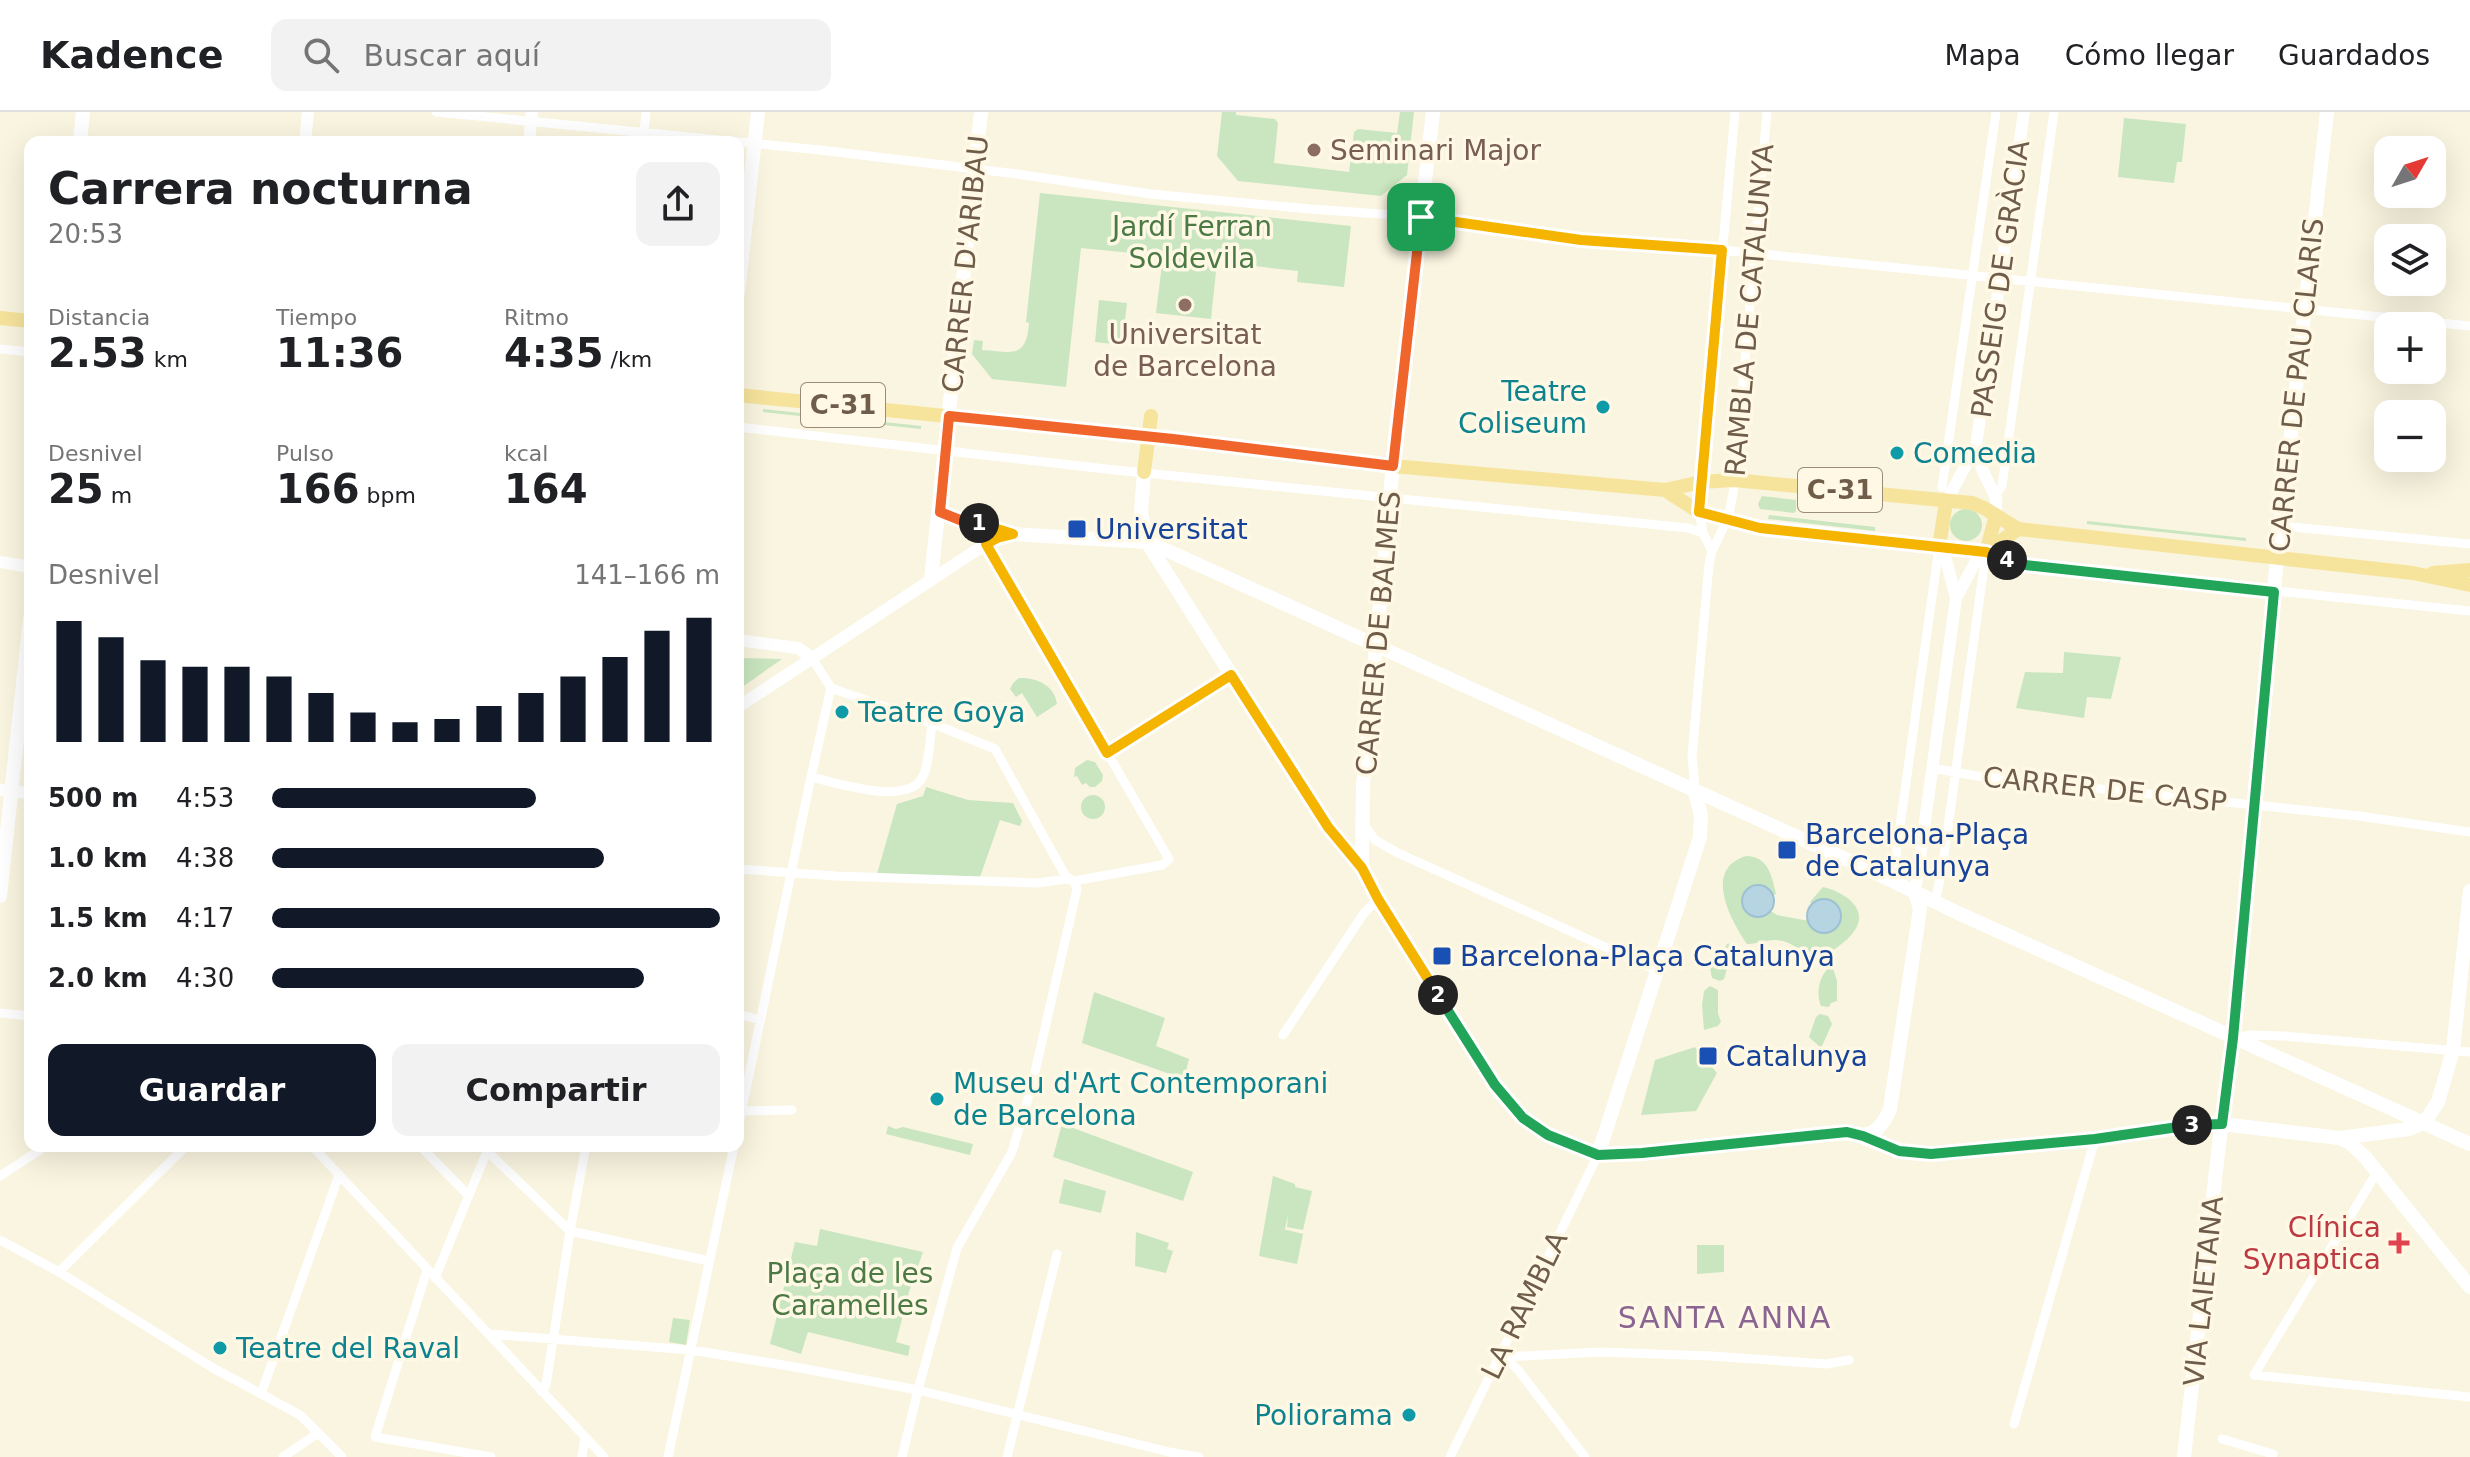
<!DOCTYPE html>
<html lang="es">
<meta charset="utf-8">
<style>
:root{--surface:#fff;--page:#f2f2f2;--text:#202124;--muted:#757577;--line:#e0e0e0;--accent:#111827}
body{margin:0;font-family:"DejaVu Sans",sans-serif;background:var(--page);color:var(--text);height:100vh;display:flex;flex-direction:column;font-size:30px;white-space:nowrap}
*{box-sizing:border-box;margin:0}
p{font-size:26px;color:var(--muted)}
.icon{flex:none;width:44px;height:44px;fill:none;stroke:currentColor;stroke-width:2;stroke-linecap:round;stroke-linejoin:round}
.map{position:relative;flex:1;overflow:hidden}
.panel{position:absolute;left:24px;top:24px;width:720px;height:1016px;display:flex;flex-direction:column;background:var(--surface);border-radius:16px;box-shadow:0 8px 32px #0002}
.panel>*{flex:none}
.needle{width:52px;rotate:51deg}
.tools{position:absolute;left:2374px;top:24px;display:grid;gap:16px}
.tools a{display:grid;place-items:center;width:72px;height:72px;border-radius:16px;background:var(--surface);box-shadow:0 8px 32px #0002;font-size:40px}
.pin{position:absolute;display:grid;place-items:center;width:68px;height:68px;color:#fff;margin:-34px;border-radius:16px;box-shadow:0 4px 12px #0006}
.km{position:absolute;width:40px;height:40px;margin:-20px;border-radius:50%;background:#222;color:#fff;font-size:22px;line-height:40px;text-align:center}
.round{display:grid;place-items:center;flex:none;width:84px;height:84px;border-radius:16px;background:var(--page)}
.overview{display:flex;align-items:center;justify-content:space-between;height:136px;padding:0 24px}
h1{font-size:44px;font-weight:700;line-height:60px}
.metrics{display:grid;grid-template-columns:repeat(3,1fr);gap:12px;height:136px;padding:8px 24px}
.metrics div{display:grid;align-content:center}
.metrics b{font-size:40px;font-weight:700}
.metrics small{font-size:22px;font-weight:400}
.metrics p{font-size:22px}
.chart{height:224px;padding:16px 24px}
.chart p{display:flex;justify-content:space-between}
.chart svg{width:100%;height:144px;margin-top:8px;stroke:var(--accent);stroke-width:6}
.cta{display:flex;gap:16px;margin-top:auto;padding:16px 24px}
.cta a{flex:1;height:92px;border-radius:16px;background:var(--accent);color:#fff;font-size:32px;font-weight:700;line-height:92px;text-align:center}
.cta a+a{background:var(--page);color:var(--text)}
ul{padding:0 24px;list-style:none;font-size:26px}
li{display:grid;grid-template-columns:128px 96px 1fr;align-items:center;height:60px}
li i{height:20px;border-radius:10px;background:var(--accent)}
header{display:flex;align-items:center;gap:48px;box-sizing:border-box;height:112px;padding:0 40px;background:var(--surface);border-bottom:2px solid var(--line)}
header strong{font-size:38px}
nav{display:flex;gap:44px;margin-inline-start:auto;font-size:28px}
.search{width:560px;height:72px;background:var(--page);display:flex;align-items:center;gap:20px;box-sizing:border-box;padding:0 28px;border-radius:16px;color:var(--muted);font-size:30px}
.map>svg:first-child{display:block}
</style>
<header>
<strong>Kadence</strong>
<div class="search"><svg class="icon" aria-label="search" viewBox="0 0 24 24"><circle cx="10" cy="10" r="6"/><path d="M15 15l6 6"/></svg>Buscar aquí</div>
<nav><a>Mapa</a><a>Cómo llegar</a><a>Guardados</a></nav>
</header>
<div class="map">
<svg width="2470" height="1345" viewBox="0 0 2470 1345">
<rect width="100%" height="100%" fill="#faf5e0"/>
<!-- green -->
<path fill="#c9e6c0" d="M1222,0h14v3l39,4 3,4 -4,40 75,9 5,-40 4,-3 39,4 3,-21h14l-7,63 -26,21 -143,-15 -21,-25z
M2124,6l62,6 -4,38h-5l-3,21 -56,-6z
M1040,81l311,33 -7,61 -47,-5 1,-11 -81,-9 -6,57 -55,-6 7,-57 -82,-8 -15,139 -74,-8 -20,-25 2,-14 9,1 -1,9c31,2 44,9 47,-27l-3,-1z
M1099,188l28,3 -5,42 -27,-3z
M763,297l158,17v3l-158,-17z
M1762,384l34,4v11l-2,2 -34,-4 -2,-5z
M1950 413a16 16 0 1 1 32 0a16 16 0 1 1-32 0Z
M1769,403l106,12v4l-107,-12z
M2087,409l159,17v3l-159,-17z
M2064,540l57,5 -10,42 -24,-2 -3,21 -68,-10 9,-36 38,1z
M738,546l44,1 -44,31z
M1019,566c18,-1 36,8 38,26l-20,13 -15,-24 -6,4 -6,-8 3,-6z
M1087,648l8,2 8,13 -1,6 -7,6h-5l-4,-4 -4,2 -5,-9 -3,1 1,-9z
M926,675l42,13 45,3 9,18 -2,5 -20,-6 -20,57 -103,-3 20,-70 26,-8z
M1081 695a12 12 0 1 1 24 0a12 12 0 1 1-24 0Z
M1746,744c22,0 26,20 30,38l-2,1c-7,-9 -14,-13 -25,-8l-7,13c1,15 16,21 29,11l6,4 32,6 5,8 9,3 13,-4 5,-8 -24,-19 -4,3 -3,-2 13,-15c18,4 47,20 32,43 -9,14 -26,22 -40,31 -14,-8 -22,-21 -41,-21 -9,0 -18,4 -27,4 -17,-25 -44,-75 -1,-88z
M1728,831l7,7 1,7 -9,12 -3,10 -4,2 -8,-3 -2,-10z
M1832,853l5,16v20l-6,2 -2,4 -8,-1c-6,-14 -1,-33 11,-41z
M1710,874l8,4v23l3,9 -3,4 -14,4 -2,-25 2,-14z
M1094,880l71,26 -9,28 33,13 -5,20 -102,-36z
M1820,902l8,2 4,8 -11,24 -12,-11 7,-20z
M1695,935l22,26 -21,38 -55,4 14,-55z
M1062,1012l131,48 -10,29 -130,-44z
M888,1014l8,3 7,-2 70,17 -3,11 -84,-21z
M1273,1064l22,8v3l17,4 -9,39 -16,-3 1,-12 -3,14h-2l20,5 -6,30 -38,-8z
M1064,1067l42,12 -5,22 -42,-10z
M820,1117l103,23 -14,40 -13,50 14,4 -2,10 -100,-24 -7,22 -31,-10 25,-102 22,4z
M1136,1120l33,11 -2,6 6,2 -7,22 -31,-7z
M1697,1133h27v27l-27,2z
M673,1206l17,2 -4,25 -17,-3z"/>
<!-- water -->
<path fill="#b6d4e2" stroke="#9dc1d3" stroke-width="2" d="M1742 789a16 16 0 1 1 32 0a16 16 0 1 1-32 0Z
M1807 804a17 17 0 1 1 34 0a17 17 0 1 1-34 0Z"/>
<g fill="none" stroke-linecap="round" stroke-linejoin="round">
<!-- minor -->
<path stroke="#fff" stroke-width="9" d="M436,0l384,38 197,24 134,20 159,15 128,9 143,22 141,10 748,76
M643,30l3,-30
M0,237l30,3
M738,315l377,43 573,58 15,5
M1942,375l54,-375
M1995,383l7,-9 52,-374
M2281,414l189,18
M1712,439l-9,-18 -4,-21 36,-400
M812,546l19,30 98,34 66,27 70,126 8,6
M1107,641l124,-78
M1931,656l46,8 382,40 111,16
M811,665c26,6 95,29 111,1 7,-11 8,-40 10,-55
M1695,679l-3,-35 17,-192 3,-13 16,-33 5,-24 34,-382
M1363,711l12,17 21,12 262,119
M738,757l98,7 202,7 28,-4 8,2 88,-16 7,-6 -183,-315
M1894,769l3,-34 42,-300
M1935,790l7,-32 44,-318 39,13 445,46
M0,901l30,3
M738,902l22,6
M1283,923l81,-122 14,-14
M2236,926l15,-3 33,1 186,16
M738,999l54,-1
M738,1016l73,-351 20,-89
M312,1034l292,311
M420,1034l48,49
M487,1039l83,80 139,30
M2377,1060l-123,203 216,22
M0,1064l46,-30
M0,1128l59,32 154,96 87,47 42,42
M427,1158l-52,167 116,20
M59,1160l127,-126
M435,1166l53,-129
M490,1222l201,16 104,17 123,23 251,62 30,5
M1504,1245l96,-5 111,4 115,8 23,-4
M1504,1245l14,13 67,87
M541,1279l5,-6 24,-154 16,-85
M261,1282l78,-219
M2014,1312l81,-285
M2222,1327l51,15 -1,3
M283,1345l35,-24
M582,1345l3,-20
M668,1345l66,-311
M902,1345l16,-67 39,-142 55,-96 20,-67 45,-196 -3,-8
M1007,1345l50,-203
M1450,1345l148,-302"/>
<!-- tertiary -->
<path stroke="#fff" stroke-width="12" d="M305,30l3,-30
M529,30l3,-30
M1976,334l6,23 14,29v17
M1946,390l30,-56 48,-334
M1939,435l6,9 11,42
M0,450l30,5
M738,528l60,8 14,10
M738,595l234,-154 25,-15 16,-4
M0,678l30,3
M1915,781l41,-295 21,-39 9,-7"/>
<!-- secondary -->
<path stroke="#fff" stroke-width="14" d="M80,30l3,-30
M738,181l20,-181
M1144,360l-3,41 6,29 181,285 34,41 16,31 121,193 24,26 25,17 50,20 44,-2 200,-20c7,0 14,3 20,2 15,0 23,-14 28,-26l30,-200 -5,-16
M940,400l20,8 29,5 24,9 134,8 17,7 708,322 86,42 512,231
M931,467l50,-467
M1362,756l1,-83 32,-342 38,-331
M0,784l30,-277
M1863,1024l36,15 32,3 164,-15 100,-15h27l117,14 70,-9 15,-6 14,-21 15,-52 17,-159
M2339,1026l11,5 15,14 105,130
M1598,1043l102,-318 1,-21 -6,-25
M2184,1345l35,-313 14,-106 44,-481 50,-445"/>
<!-- primary -->
<path stroke="#f6e49c" stroke-width="14" d="M0,206l30,3
M738,283l435,44 220,27 272,24 36,-8 33,-2 238,23 12,5 34,21 395,44 57,12
M1144,360l7,-56
M1665,378l34,22 61,16 226,24 32,-23
M1939,435l7,-45
M1986,440l10,-37
M2433,461l37,-3"/>
</g>
<g fill="none" stroke-linecap="round" stroke-linejoin="round">
<!-- split-1 casing -->
<g stroke="#fff" stroke-width="16">
<path id="split-1" d="M979,411l-19,-3 -20,-8 9,-96 224,23 220,27 28,-249"/>
</g>
<!-- split-2 casing -->
<g stroke="#fff" stroke-width="16">
<path id="split-2" d="M979,411l34,11 -16,4 -11,6 121,209 124,-78 97,152 34,41 16,31 60,96"/>
</g>
<!-- split-3 casing -->
<g stroke="#fff" stroke-width="16">
<path id="split-3" d="M1438,883l57,90 28,33 25,17 50,20 44,-2 205,-21 16,4 36,15 32,3 164,-15 97,-14"/>
</g>
<!-- split-4 casing -->
<g stroke="#fff" stroke-width="16">
<path id="split-4" d="M2007,448l18,5 249,27 -41,446 -11,86 -30,1"/>
</g>
<!-- split-5 casing -->
<g stroke="#fff" stroke-width="16">
<path id="split-5" d="M1421,105l160,23 141,10 -23,262 61,16 226,24 21,8"/>
</g>
<!-- split-1 -->
<use href="#split-1" stroke="#f0652b" stroke-width="10"/>
<!-- split-2 -->
<use href="#split-2" stroke="#f5b400" stroke-width="10"/>
<!-- split-3 -->
<use href="#split-3" stroke="#22a559" stroke-width="10"/>
<!-- split-4 -->
<use href="#split-4" stroke="#22a559" stroke-width="10"/>
<!-- split-5 -->
<use href="#split-5" stroke="#f5b400" stroke-width="10"/>
</g>
<!-- markers -->
<g fill="#8d6e63" stroke="#fef8e5" stroke-width="3">
<circle cx="1314" cy="38" r="8"/>
<circle cx="1185" cy="193" r="8"/>
</g>
<g fill="#0f9aa8" stroke="#fef8e5" stroke-width="3">
<circle cx="1603" cy="295" r="8"/>
<circle cx="1897" cy="341" r="8"/>
<circle cx="842" cy="600" r="8"/>
<circle cx="937" cy="987" r="8"/>
<circle cx="220" cy="1236" r="8"/>
<circle cx="1409" cy="1303" r="8"/>
</g>
<g fill="#1a4fb4" stroke="#fef8e5" stroke-width="3">
<rect x="1067" y="407" width="20" height="20" rx="4"/>
<rect x="1777" y="728" width="20" height="20" rx="4"/>
<rect x="1432" y="834" width="20" height="20" rx="4"/>
<rect x="1698" y="934" width="20" height="20" rx="4"/>
</g>
<path fill="#e0444e" stroke="#fef8e5" stroke-width="3" d="M2395 1119h8v8h8v8h-8v8h-8v-8h-8v-8h8z"/>
<g text-anchor="middle" stroke-width="7" stroke-linejoin="round" paint-order="stroke">
<!-- shield labels -->
<g fill="#fef8e5" stroke="#9a8c78" stroke-width="2">
<rect x="801" y="271" width="84" height="44" rx="6"/>
<rect x="1798" y="356" width="84" height="44" rx="6"/>
</g>
<g font-size="26" font-weight="bold" fill="#6f5d49">
<text x="843" y="302">C-31</text>
<text x="1840" y="387">C-31</text>
</g>
<!-- education labels -->
<g font-size="28" fill="#785e54" stroke="#fef8e5" text-anchor="start">
<text x="1330" y="48">Seminari Major</text>
<text x="1185" y="232" text-anchor="middle">Universitat<tspan x="1185" dy="32">de Barcelona</tspan></text>
</g>
<!-- park labels -->
<g font-size="28" fill="#4c7a45" stroke="#fef8e5">
<text x="1192" y="124">Jardí Ferran<tspan x="1192" dy="32">Soldevila</tspan></text>
<text x="850" y="1171">Plaça de les<tspan x="850" dy="32">Caramelles</tspan></text>
</g>
<!-- street labels -->
<g font-size="28" fill="#6f5d49" stroke="#fef8e5">
<text transform="translate(965 152) rotate(-84)" y="10">CARRER D'ARIBAU</text>
<text transform="translate(2000 167) rotate(-82)" y="10">PASSEIG DE GRÀCIA</text>
<text transform="translate(1749 198) rotate(-85)" y="10">RAMBLA DE CATALUNYA</text>
<text transform="translate(2296 273) rotate(-84)" y="10">CARRER DE PAU CLARIS</text>
<text transform="translate(1378 521) rotate(-85)" y="10">CARRER DE BALMES</text>
<text transform="translate(2105 677) rotate(6)" y="10">CARRER DE CASP</text>
<text transform="translate(2203 1179) rotate(-84)" y="10">VIA LAIETANA</text>
<text transform="translate(1524 1193) rotate(-64)" y="10">LA RAMBLA</text>
</g>
<!-- culture labels -->
<g font-size="28" fill="#0d838f" stroke="#fef8e5" text-anchor="start">
<text x="1587" y="289" text-anchor="end">Teatre<tspan x="1587" dy="32">Coliseum</tspan></text>
<text x="1913" y="351">Comedia</text>
<text x="858" y="610">Teatre Goya</text>
<text x="953" y="981">Museu d'Art Contemporani<tspan x="953" dy="32">de Barcelona</tspan></text>
<text x="236" y="1246">Teatre del Raval</text>
<text x="1393" y="1313" text-anchor="end">Poliorama</text>
</g>
<!-- transit labels -->
<g font-size="28" fill="#164399" stroke="#fef8e5" text-anchor="start">
<text x="1095" y="427">Universitat</text>
<text x="1805" y="732">Barcelona-Plaça<tspan x="1805" dy="32">de Catalunya</tspan></text>
<text x="1460" y="854">Barcelona-Plaça Catalunya</text>
<text x="1726" y="954">Catalunya</text>
</g>
<!-- health labels -->
<g font-size="28" fill="#be3a42" stroke="#fef8e5" text-anchor="end">
<text x="2381" y="1125">Clínica<tspan x="2381" dy="32">Synaptica</tspan></text>
</g>
<!-- neighbourhood labels -->
<g font-size="30" letter-spacing="2" fill="#8b6592" stroke="#fef8e5">
<text x="1725" y="1216">SANTA ANNA</text>
</g>
</g>
</svg>
<div class="tools">
<a><svg class="needle" viewBox="-14 -14 28 28"><path d="M0-13l5 13h-10z" fill="#e53935"/><path d="M0 13l5-13h-10z" fill="#757577"/></svg></a>
<a><svg class="icon" aria-label="layers" viewBox="0 0 24 24"><path d="M12 4l9 5-9 5-9-5zM3 14l9 5 9-5"/></svg></a>
<a>+</a>
<a>−</a>
</div>
<div class="pin" style="left:1421px;top:105px;background:#1e9e55"><svg class="icon" aria-label="arrive" viewBox="0 0 24 24"><path d="M6 21V4h12l-3 4 3 4H6"/></svg></div>
<b class="km" style="left:979px;top:411px">1</b>
<b class="km" style="left:1438px;top:883px">2</b>
<b class="km" style="left:2192px;top:1013px">3</b>
<b class="km" style="left:2007px;top:448px">4</b>
<section class="panel">
<div class="overview"><div><h1>Carrera nocturna</h1><p>20:53</p></div><a class="round"><svg class="icon" aria-label="share" viewBox="0 0 24 24"><path d="M12 15V3M7 8l5-5 5 5M5 13v7h14v-7"/></svg></a></div>
<div class="metrics">
<div><p>Distancia</p><b>2.53<small> km</small></b></div>
<div><p>Tiempo</p><b>11:36</b></div>
<div><p>Ritmo</p><b>4:35<small> /km</small></b></div>
</div>
<div class="metrics">
<div><p>Desnivel</p><b>25<small> m</small></b></div>
<div><p>Pulso</p><b>166<small> bpm</small></b></div>
<div><p>kcal</p><b>164</b></div>
</div>
<div class="chart"><p><span>Desnivel</span>141–166 m</p>
<svg viewBox="0 0 160 44" preserveAspectRatio="none"><path d="M5 44V7M15 44V12M25 44V19M35 44V21M45 44V21M55 44V24M65 44V29M75 44V35M85 44V38M95 44V37M105 44V33M115 44V29M125 44V24M135 44V18M145 44V10M155 44V6"/></svg>
</div>
<ul>
<li><b>500 m</b>4:53<i style="width:59%"></i></li>
<li><b>1.0 km</b>4:38<i style="width:74%"></i></li>
<li><b>1.5 km</b>4:17<i style="width:100%"></i></li>
<li><b>2.0 km</b>4:30<i style="width:83%"></i></li>
</ul>
<div class="cta"><a>Guardar</a><a>Compartir</a></div>
</section>
</div>
